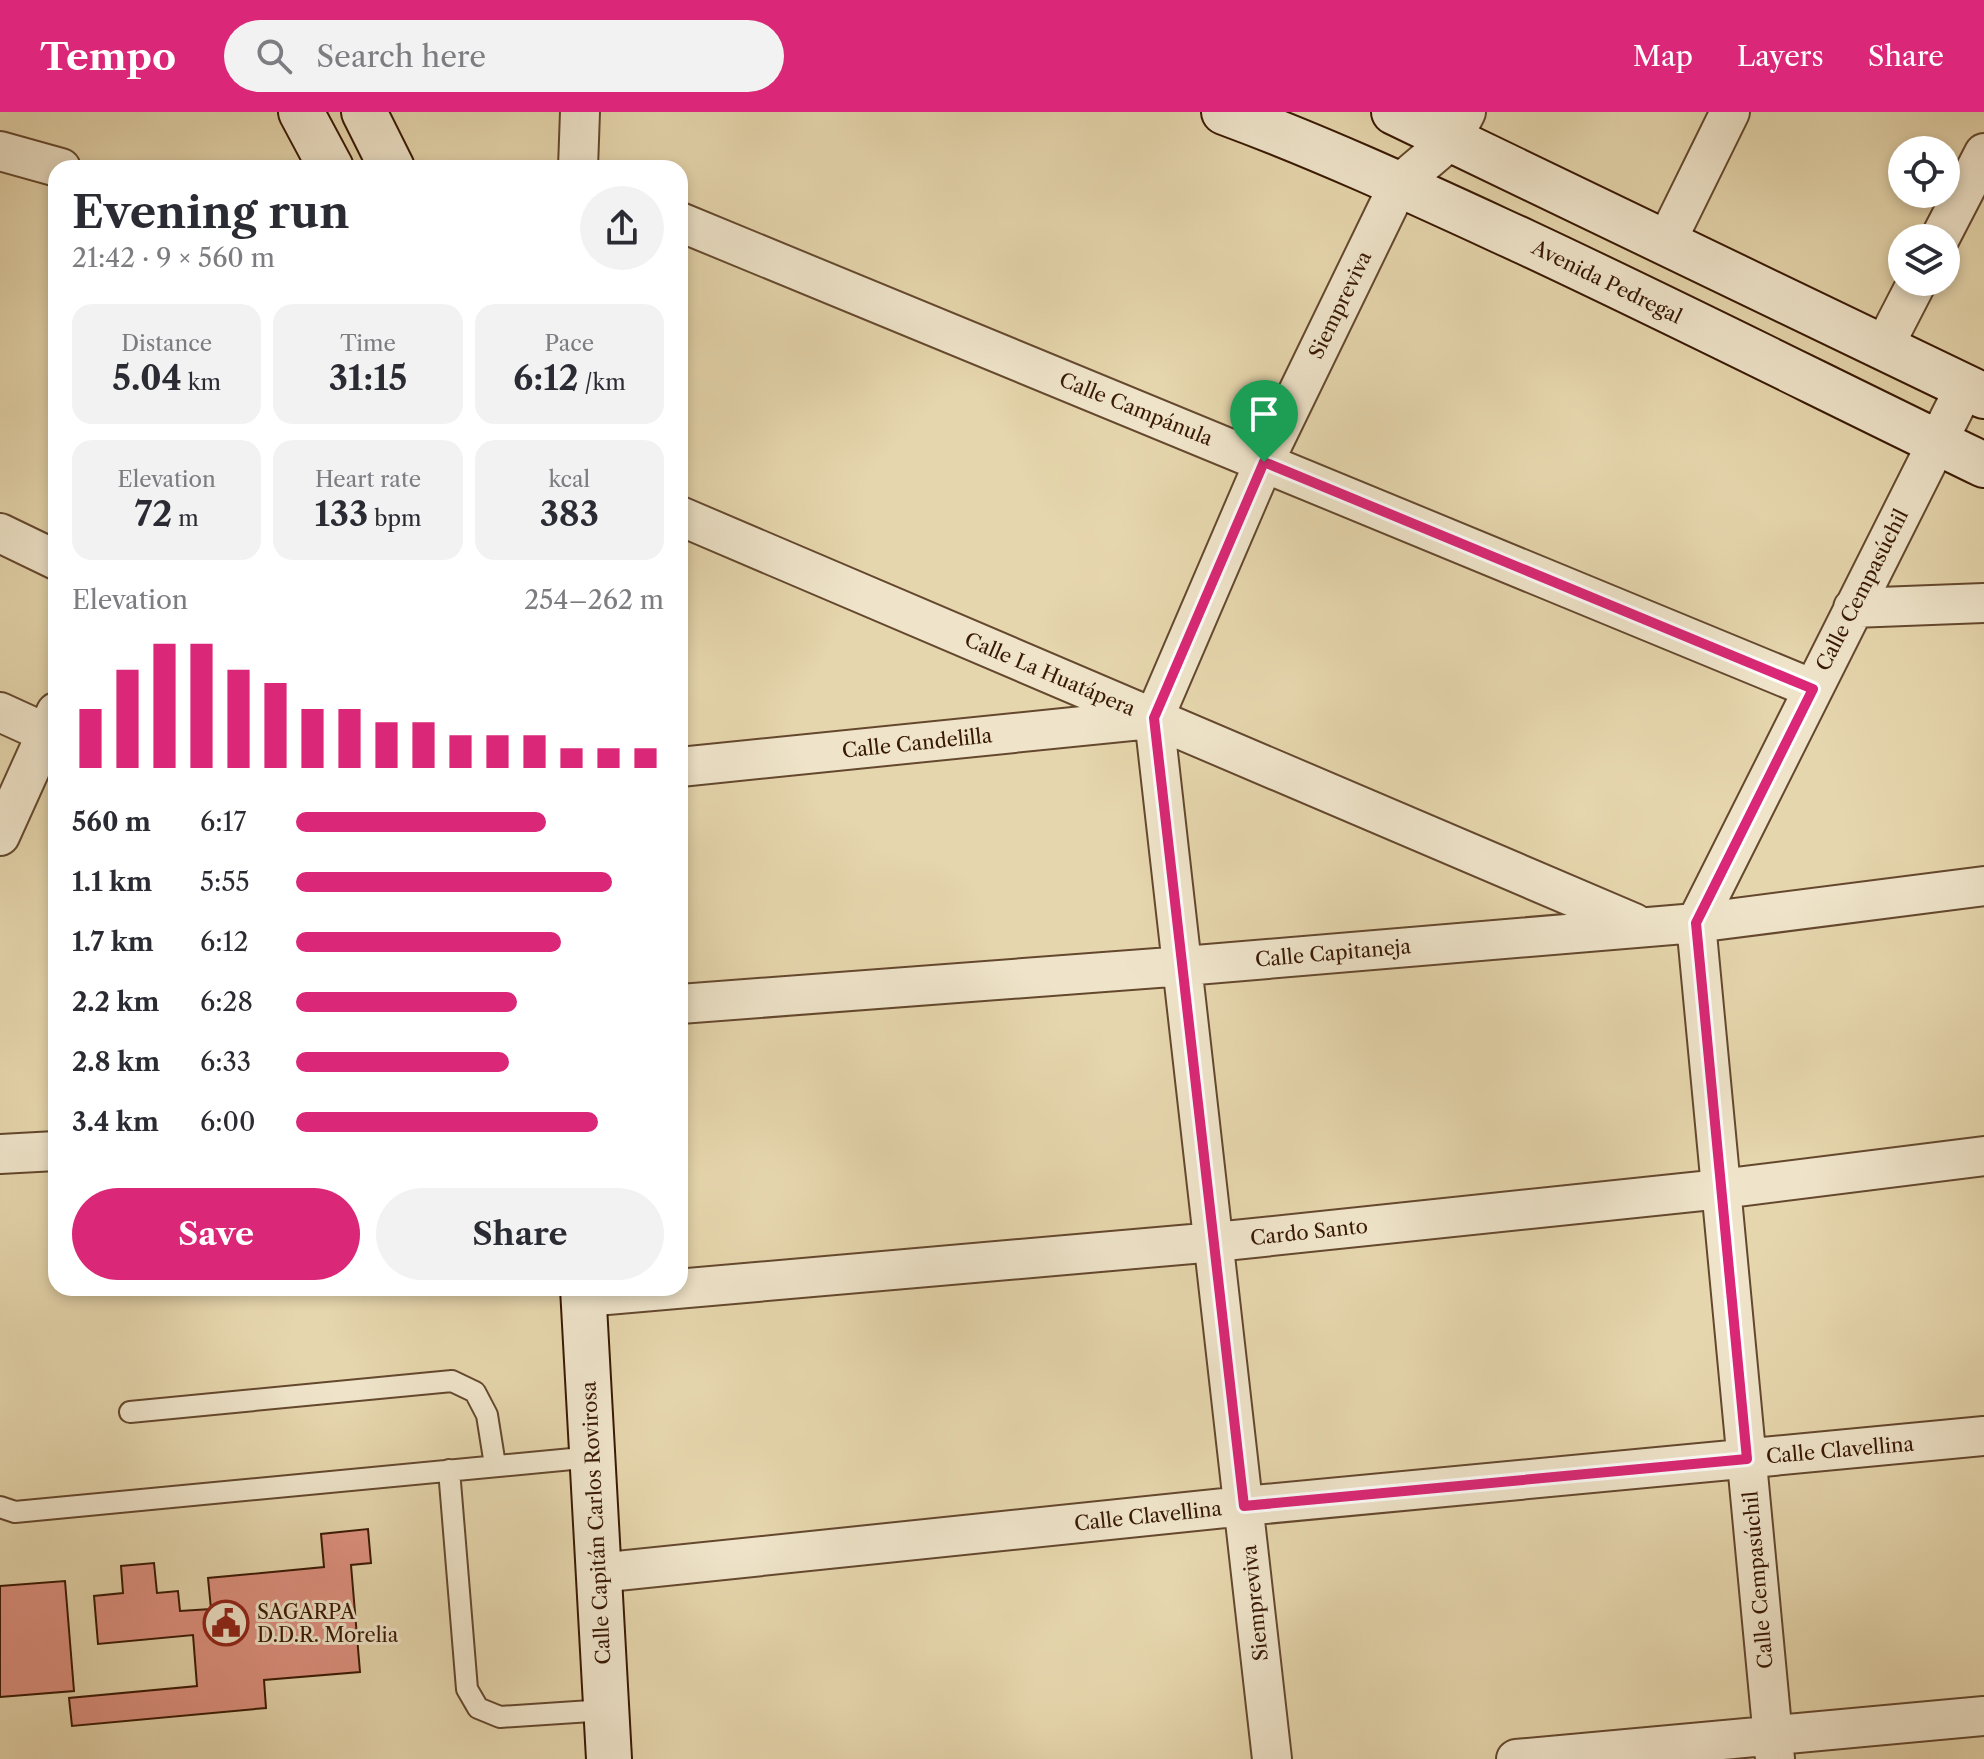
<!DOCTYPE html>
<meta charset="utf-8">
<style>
:root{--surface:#fff;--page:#f2f2f3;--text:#2b2b33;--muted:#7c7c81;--accent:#db2777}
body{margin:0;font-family:"Libre Caslon Text",serif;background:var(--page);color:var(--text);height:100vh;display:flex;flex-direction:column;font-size:30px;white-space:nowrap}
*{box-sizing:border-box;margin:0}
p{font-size:26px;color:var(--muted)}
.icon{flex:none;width:44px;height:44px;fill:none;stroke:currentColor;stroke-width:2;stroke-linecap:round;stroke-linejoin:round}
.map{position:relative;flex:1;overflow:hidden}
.side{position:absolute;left:48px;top:48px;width:640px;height:1136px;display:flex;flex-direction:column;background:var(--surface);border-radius:24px;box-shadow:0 4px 12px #0003}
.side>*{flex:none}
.buttons{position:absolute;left:1888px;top:24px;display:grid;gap:16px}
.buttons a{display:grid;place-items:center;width:72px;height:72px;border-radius:50%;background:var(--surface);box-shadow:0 4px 12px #0003;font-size:40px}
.pin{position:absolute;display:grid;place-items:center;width:68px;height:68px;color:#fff;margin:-82px -34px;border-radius:50% 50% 50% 0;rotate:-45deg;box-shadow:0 0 8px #0007}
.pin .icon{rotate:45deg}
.round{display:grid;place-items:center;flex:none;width:84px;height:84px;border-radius:42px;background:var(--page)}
.summary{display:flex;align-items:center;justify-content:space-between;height:136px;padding:0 24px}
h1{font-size:44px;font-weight:700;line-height:60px}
.stats{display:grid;grid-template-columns:repeat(3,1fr);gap:12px;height:136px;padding:8px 24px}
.stats div{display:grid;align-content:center;border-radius:20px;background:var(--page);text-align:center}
.stats b{font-size:34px;font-weight:700}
.stats small{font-size:22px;font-weight:400}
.stats p{font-size:22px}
.chart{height:224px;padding:16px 24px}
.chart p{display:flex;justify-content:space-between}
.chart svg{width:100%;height:144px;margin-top:8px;stroke:var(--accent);stroke-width:6}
.cta{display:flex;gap:16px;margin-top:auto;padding:16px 24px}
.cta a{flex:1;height:92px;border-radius:48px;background:var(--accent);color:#fff;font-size:32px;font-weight:700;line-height:92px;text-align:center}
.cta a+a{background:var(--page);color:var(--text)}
ul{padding:0 24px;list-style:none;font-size:26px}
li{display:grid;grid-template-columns:128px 96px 1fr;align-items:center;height:60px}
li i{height:20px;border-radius:10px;background:var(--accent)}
header{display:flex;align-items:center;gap:48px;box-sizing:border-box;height:112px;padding:0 40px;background:var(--accent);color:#fff}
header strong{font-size:38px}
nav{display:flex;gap:44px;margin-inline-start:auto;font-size:28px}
.search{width:560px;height:72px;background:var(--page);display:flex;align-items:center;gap:20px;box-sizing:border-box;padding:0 28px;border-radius:44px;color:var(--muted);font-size:30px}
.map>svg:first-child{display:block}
</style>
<header>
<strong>Tempo</strong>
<div class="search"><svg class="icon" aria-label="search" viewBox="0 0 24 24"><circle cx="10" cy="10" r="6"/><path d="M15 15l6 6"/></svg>Search here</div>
<nav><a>Map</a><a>Layers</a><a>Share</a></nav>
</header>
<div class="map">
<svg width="1984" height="1647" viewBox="0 0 1984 1647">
<rect width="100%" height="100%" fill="#e6d6ad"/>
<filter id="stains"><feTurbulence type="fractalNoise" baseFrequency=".0025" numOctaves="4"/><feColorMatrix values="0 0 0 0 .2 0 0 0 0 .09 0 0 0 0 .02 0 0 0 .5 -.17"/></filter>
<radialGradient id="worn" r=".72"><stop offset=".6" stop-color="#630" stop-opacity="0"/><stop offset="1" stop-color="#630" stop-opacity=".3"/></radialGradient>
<!-- building -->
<path fill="#de9180" stroke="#391904" stroke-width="2" d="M368,1417l3,34 -20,2 9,107 -96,8 2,28 -194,18 -3,-28 128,-12 -4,-51 -95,9 -4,-48 29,-3 -2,-27 33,-3 3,30 21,-2 2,20 31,-2 -3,-31 116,-11 -3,-33z
M65,1469l9,110 -74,6v-111z"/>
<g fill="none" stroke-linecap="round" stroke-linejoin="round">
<!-- lane casing -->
<g stroke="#64482e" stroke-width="24">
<path id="lane" d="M130,1300l322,-31 23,11 12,23 8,50
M449,1358l18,219 11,19 22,9 106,-7
M0,1395l15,5 578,-55"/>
</g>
<!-- street casing -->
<g stroke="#64482e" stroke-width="42">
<path id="street" d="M0,39l61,17
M578,56l2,-56
M680,110l1133,467
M1940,126l44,-85
M1665,132l65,-132
M1883,236l34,-66
M680,404l954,407
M0,421l56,27
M1853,496l131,-5
M0,600l46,21
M680,655l471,-48
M0,724l56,-124
M680,892l504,-38 512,-43 288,-37
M0,1042l56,-3
M584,1185l631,-55 506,-53 263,-33
M598,1461l646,-67 740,-70
M1272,1647l-118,-1041 110,-256 135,-278 53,-45 14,-27
M1516,1647l468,-43
M1775,1647l-79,-836 269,-536"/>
</g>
<!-- secondary casing -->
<g stroke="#391904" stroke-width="48">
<path id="secondary" d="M301,0l30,56
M364,0l28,56
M1224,0c103,38 201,84 301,130 154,72 306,149 459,223
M1394,0l590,284
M583,1176l26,471"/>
</g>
<!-- lane -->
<use href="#lane" stroke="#efe4ca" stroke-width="20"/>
<!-- street -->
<use href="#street" stroke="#efe4ca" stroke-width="38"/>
<!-- secondary -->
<use href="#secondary" stroke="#efe4ca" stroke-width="44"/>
</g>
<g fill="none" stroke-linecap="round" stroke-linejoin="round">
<!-- route casing -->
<g stroke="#fff" stroke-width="16">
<path id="route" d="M1264,350l549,227 -117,234 51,536 -503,47 -90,-788z"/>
</g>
<!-- route -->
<use href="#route" stroke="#db2777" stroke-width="10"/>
</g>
<!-- icons -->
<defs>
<g id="civic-ring" transform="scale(2.3)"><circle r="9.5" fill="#efe4ca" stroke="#8f2418" stroke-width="1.5"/><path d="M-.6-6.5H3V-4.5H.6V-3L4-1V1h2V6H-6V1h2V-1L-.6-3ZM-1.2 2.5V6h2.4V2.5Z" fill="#8f2418"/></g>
</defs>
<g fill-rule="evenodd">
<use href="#civic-ring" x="226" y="1511"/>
</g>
<g text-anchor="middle" stroke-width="6" stroke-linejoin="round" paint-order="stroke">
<!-- street labels -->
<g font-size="20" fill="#391904" stroke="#efe4ca">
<text transform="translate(1607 170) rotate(26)" y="7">Avenida Pedregal</text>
<text transform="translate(1340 193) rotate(-64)" y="7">Siempreviva</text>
<text transform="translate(1136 297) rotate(22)" y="7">Calle Campánula</text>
<text transform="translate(1862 478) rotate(-63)" y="7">Calle Cempasúchil</text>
<text transform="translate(1050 562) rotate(23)" y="7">Calle La Huatápera</text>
<text transform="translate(917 631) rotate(-6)" y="7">Calle Candelilla</text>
<text transform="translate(1333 841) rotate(-5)" y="7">Calle Capitaneja</text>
<text transform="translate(1309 1120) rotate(-6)" y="7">Cardo Santo</text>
<text transform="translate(1840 1338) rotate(-5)" y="7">Calle Clavellina</text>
<text transform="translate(1148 1404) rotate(-6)" y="7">Calle Clavellina</text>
<text transform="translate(596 1411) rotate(-93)" y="7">Calle Capitán Carlos Rovirosa</text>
<text transform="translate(1758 1468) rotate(-95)" y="7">Calle Cempasúchil</text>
<text transform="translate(1255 1491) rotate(-96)" y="7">Siempreviva</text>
</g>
<!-- poi labels -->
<g font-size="20" fill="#391904" stroke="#efe4ca" text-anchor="start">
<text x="257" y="1507">SAGARPA<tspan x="257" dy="23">D.D.R. Morelia</tspan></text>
</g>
</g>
<rect width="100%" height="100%" filter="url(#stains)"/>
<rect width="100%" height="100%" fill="url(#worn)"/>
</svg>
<div class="buttons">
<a><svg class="icon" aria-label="locate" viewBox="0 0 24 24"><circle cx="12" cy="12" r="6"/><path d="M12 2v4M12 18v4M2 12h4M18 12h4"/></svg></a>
<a><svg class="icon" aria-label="layers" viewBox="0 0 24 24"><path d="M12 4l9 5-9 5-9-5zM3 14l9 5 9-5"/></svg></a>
</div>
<div class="pin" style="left:1264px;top:350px;background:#1e9e55"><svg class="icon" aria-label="arrive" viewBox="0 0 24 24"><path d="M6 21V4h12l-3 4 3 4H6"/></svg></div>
<section class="side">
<div class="summary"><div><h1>Evening run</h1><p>21:42 · 9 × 560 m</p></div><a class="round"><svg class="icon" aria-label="share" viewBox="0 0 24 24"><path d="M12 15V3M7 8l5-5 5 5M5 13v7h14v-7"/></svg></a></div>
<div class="stats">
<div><p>Distance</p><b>5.04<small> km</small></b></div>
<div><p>Time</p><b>31:15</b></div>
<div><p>Pace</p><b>6:12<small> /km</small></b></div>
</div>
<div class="stats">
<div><p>Elevation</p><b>72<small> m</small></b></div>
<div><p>Heart rate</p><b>133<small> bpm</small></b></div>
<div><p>kcal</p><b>383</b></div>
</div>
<div class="chart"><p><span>Elevation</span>254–262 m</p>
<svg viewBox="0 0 160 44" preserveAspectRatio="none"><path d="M5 44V26M15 44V14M25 44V6M35 44V6M45 44V14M55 44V18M65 44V26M75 44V26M85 44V30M95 44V30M105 44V34M115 44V34M125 44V34M135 44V38M145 44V38M155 44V38"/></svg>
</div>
<ul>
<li><b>560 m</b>6:17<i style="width:68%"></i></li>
<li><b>1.1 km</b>5:55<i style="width:86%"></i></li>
<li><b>1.7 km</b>6:12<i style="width:72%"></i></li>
<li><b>2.2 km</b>6:28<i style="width:60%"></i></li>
<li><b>2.8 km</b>6:33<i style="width:58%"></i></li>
<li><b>3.4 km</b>6:00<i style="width:82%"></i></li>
</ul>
<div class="cta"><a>Save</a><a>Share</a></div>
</section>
</div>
